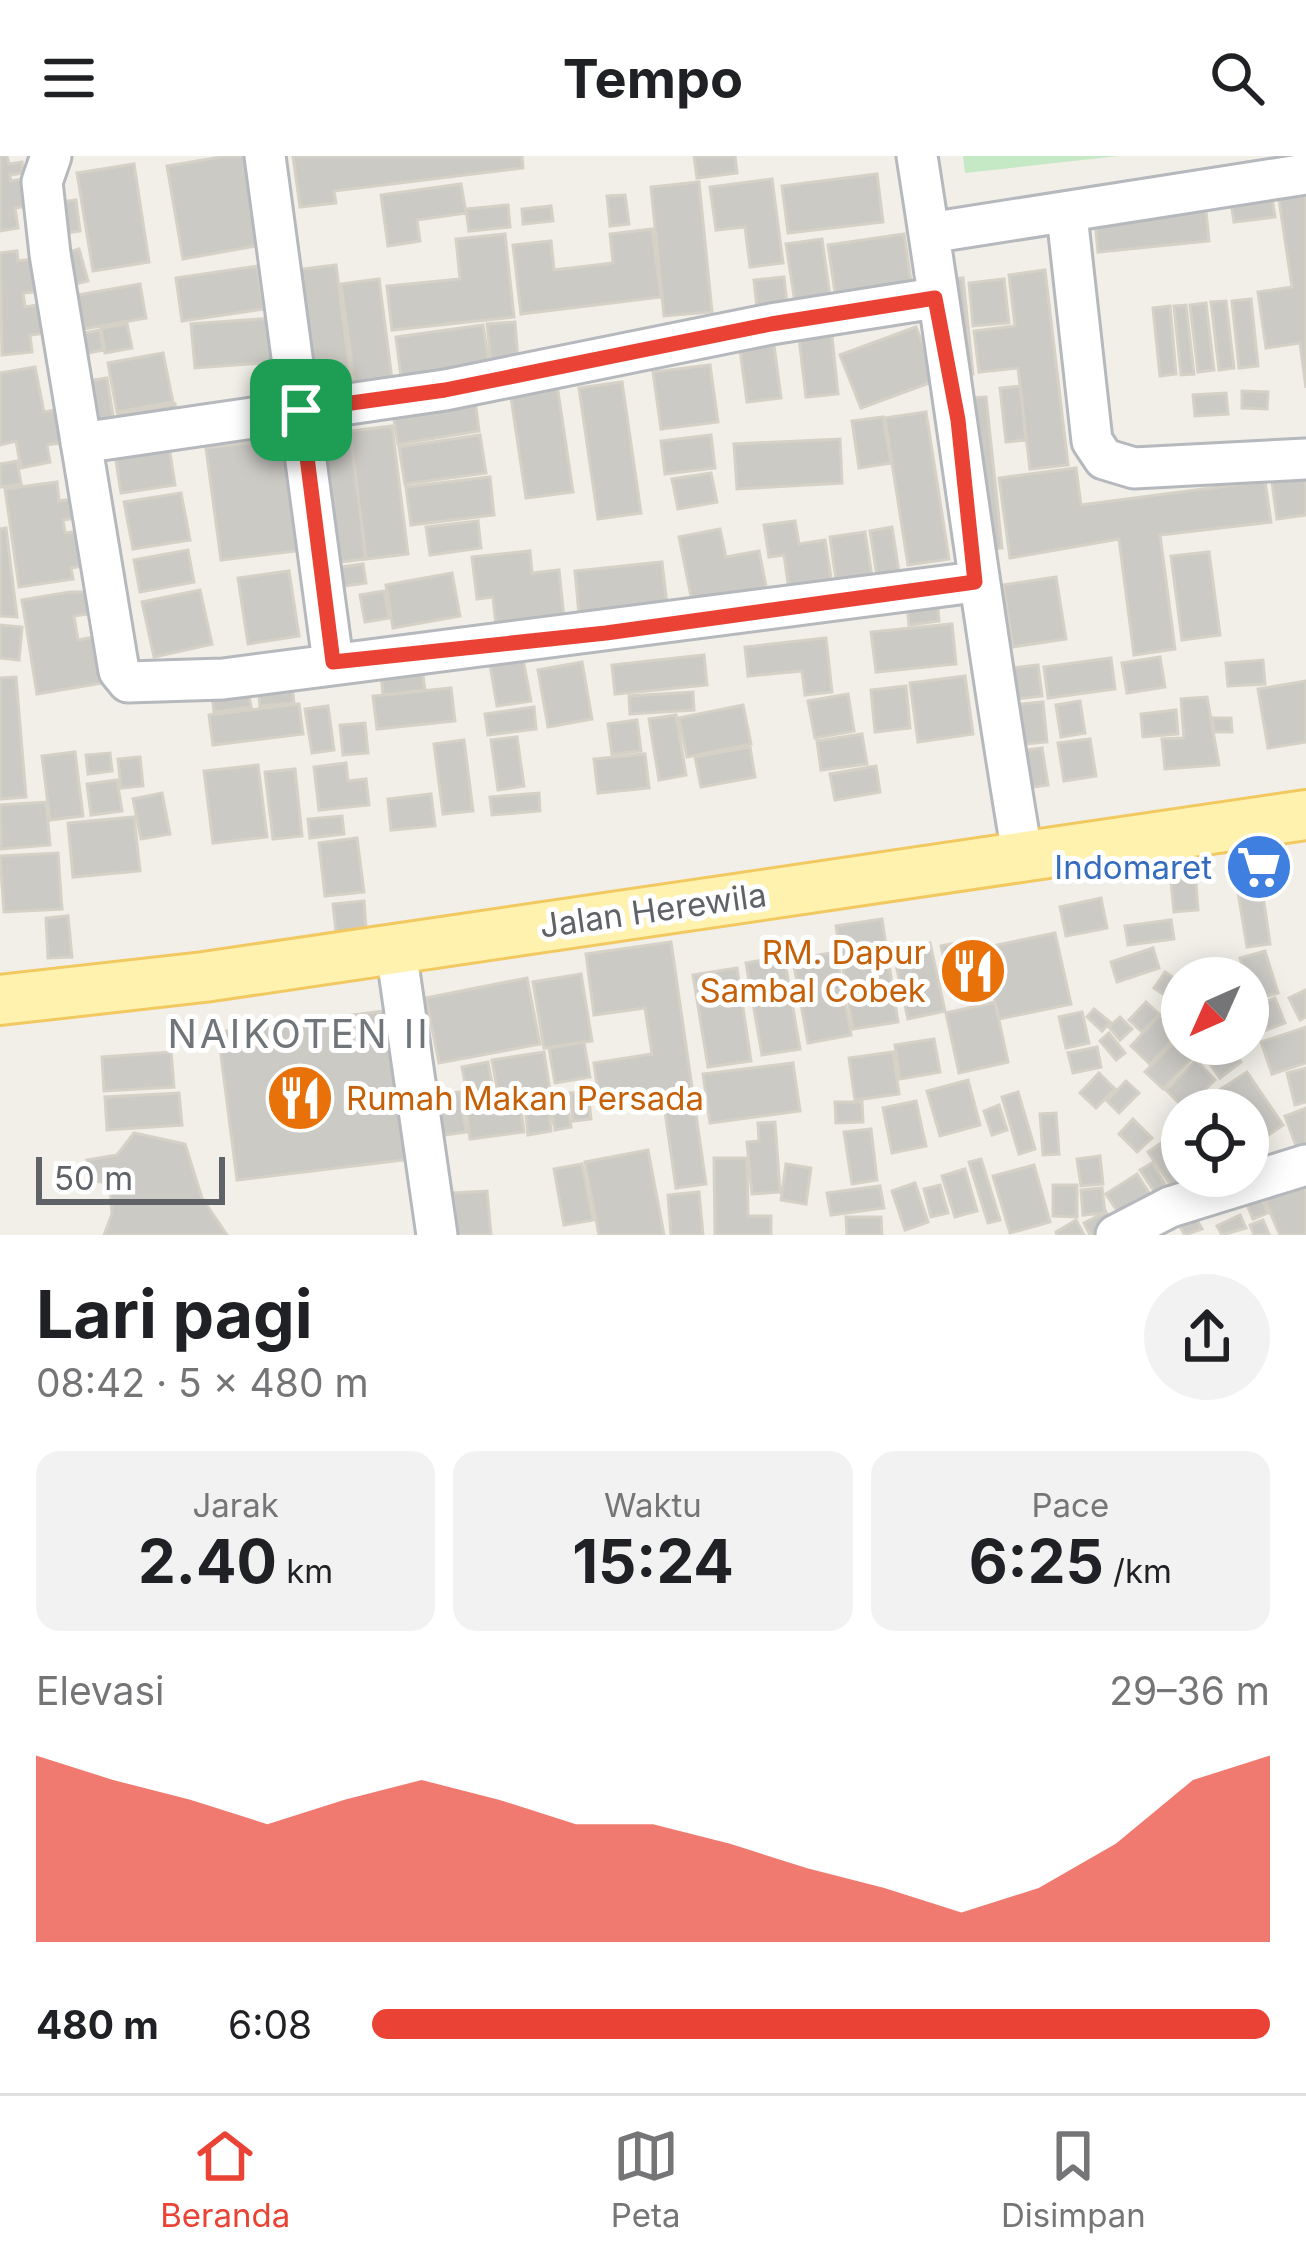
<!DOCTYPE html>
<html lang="id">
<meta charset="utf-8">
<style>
:root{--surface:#fff;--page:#f2f2f2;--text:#202124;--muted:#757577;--line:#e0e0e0;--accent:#ea4335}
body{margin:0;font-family:Inter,sans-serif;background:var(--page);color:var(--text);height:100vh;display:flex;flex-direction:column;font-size:45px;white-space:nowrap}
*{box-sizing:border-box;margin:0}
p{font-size:39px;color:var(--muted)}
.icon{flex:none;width:66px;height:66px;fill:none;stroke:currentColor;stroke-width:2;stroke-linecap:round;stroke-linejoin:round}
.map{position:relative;height:1079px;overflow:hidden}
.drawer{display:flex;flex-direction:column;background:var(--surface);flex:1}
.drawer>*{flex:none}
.needle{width:78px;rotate:225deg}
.tools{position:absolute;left:1161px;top:801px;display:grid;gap:24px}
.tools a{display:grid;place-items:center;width:108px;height:108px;border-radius:50%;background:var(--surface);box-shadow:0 6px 30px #0003;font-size:60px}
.scale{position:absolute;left:36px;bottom:30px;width:189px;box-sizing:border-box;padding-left:12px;border:6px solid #5f6368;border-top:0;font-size:33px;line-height:42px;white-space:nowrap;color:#5f6368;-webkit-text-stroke:9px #fff;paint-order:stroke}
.pin{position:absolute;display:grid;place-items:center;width:102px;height:102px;color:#fff;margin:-51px;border-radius:24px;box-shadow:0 6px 18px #0006}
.round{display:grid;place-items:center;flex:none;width:126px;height:126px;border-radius:63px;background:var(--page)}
.head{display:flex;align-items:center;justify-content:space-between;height:204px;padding:0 36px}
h1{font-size:66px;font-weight:700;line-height:90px}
.stats{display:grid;grid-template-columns:repeat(3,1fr);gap:18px;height:204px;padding:12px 36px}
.stats div{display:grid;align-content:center;border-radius:24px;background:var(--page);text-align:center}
.stats b{font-size:60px;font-weight:700}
.stats small{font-size:33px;font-weight:400}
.stats p{font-size:33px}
.chart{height:336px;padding:24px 36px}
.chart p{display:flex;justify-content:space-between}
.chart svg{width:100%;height:216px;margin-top:12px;fill:var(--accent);opacity:.7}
ul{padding:0 36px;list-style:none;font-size:39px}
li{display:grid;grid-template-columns:192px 144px 1fr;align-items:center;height:90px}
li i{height:30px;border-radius:15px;background:var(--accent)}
header{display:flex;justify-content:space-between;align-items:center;height:156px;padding:0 36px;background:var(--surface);font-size:54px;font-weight:700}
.menu{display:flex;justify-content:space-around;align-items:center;height:168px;border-top:3px solid var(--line);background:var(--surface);font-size:33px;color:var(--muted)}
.menu a{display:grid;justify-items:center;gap:6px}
.menu .on{color:var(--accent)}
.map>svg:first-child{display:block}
</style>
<header><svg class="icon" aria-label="menu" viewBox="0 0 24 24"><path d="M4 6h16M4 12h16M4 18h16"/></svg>Tempo<svg class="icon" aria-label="search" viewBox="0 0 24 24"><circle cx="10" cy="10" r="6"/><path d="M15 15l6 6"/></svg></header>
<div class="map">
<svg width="1306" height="1079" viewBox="0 0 1306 1079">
<rect width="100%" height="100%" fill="#f1efe8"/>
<!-- green -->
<path fill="#c5e8c5" d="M963,0h156l-154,17z"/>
<!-- building -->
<path fill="#cccac5" stroke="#d6d1c6" stroke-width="3" d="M0,0h7l2,8 13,-2 1,11 -13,2 1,6 19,-3 4,27 -19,3 3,20 -18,3z
M227,0h18l16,89 -78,14 -16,-93z
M293,0h229l1,12 -189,23 2,12 -36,4z
M694,0h41l2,17 -40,5z
M134,8l15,98 -56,9 -16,-98z
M877,18l6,48 -95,11 -6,-47z
M772,23l11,84 -33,4 -5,-40 -29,3 -6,-43z
M699,26l13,130 -48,4 -13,-129z
M1306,26v206l-6,-45 -34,5 -8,-56 34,-5 -15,-101z
M461,28l5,29 -49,7 3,21 -32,5 -7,-51z
M1271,35l4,26 -41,5 -4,-26z
M625,39l4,29 -19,2 -3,-30z
M76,44l4,31 -21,3 -5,-31z
M508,49l2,22 -41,4 -3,-22z
M551,50l2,15 -30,3 -1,-15z
M1206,55l3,30 -111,11 -3,-30z
M652,73l9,68 -140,17 -8,-69 38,-4 3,29 59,-7 -3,-29z
M505,78l9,83 -122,13 -5,-44 73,-7 -4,-40z
M904,78l8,54 -76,11 -8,-54z
M822,83l9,65 -35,5 -10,-65z
M79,93l9,32 -17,4 -8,-31z
M17,95l1,10 22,-3 4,33 -21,2 2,14 18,-3 4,29 -17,2 2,17 -30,3 -2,-102z
M336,109l17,130 -41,5 -17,-130z
M257,110l7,43 -82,12 -6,-43z
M1045,114l23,195 -38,4 -12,-101 -39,4 -5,-41 41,-5 -6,-51z
M784,121l3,28 -30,3 -3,-28z
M963,122l10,96 -11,1 -10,-96z
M379,123l14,108 -37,5 -15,-108z
M1004,123l5,44 -36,3 -4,-43z
M140,128l6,34 -62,11 -6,-34z
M1251,143l7,67 -19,2 -7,-67z
M1226,145l8,67 -15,2 -8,-68z
M1206,147l8,67 -16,2 -8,-67z
M1186,149l8,69 -13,1 -7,-69z
M1170,150l6,68 -16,2 -7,-68z
M273,162l4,44 -82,6 -4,-44z
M515,166l3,38 -27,2 -4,-38z
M127,168l5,24 -27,5 -4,-25z
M483,169l6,40 -88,12 -5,-40z
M831,171l7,67 -32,3 -8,-67z
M916,171l21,53 -76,28 -21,-53z
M100,174l3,20 -29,6 -4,-20z
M773,182l8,60 -34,4 -8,-60z
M163,197l10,49 -56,10 -9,-49z
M710,209l8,57 -57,7 -8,-57z
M35,211l9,45 16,-3 6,33 -19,3 3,17 -29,6 -5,-27 -16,4v-72z
M107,222l9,56 -26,4 -9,-56z
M622,226l19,131 -43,6 -19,-131z
M557,229l16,107 -47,6 -16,-107z
M1020,230l6,54 -20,2 -6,-54z
M1242,235l26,1 -1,17 -25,-1z
M1226,237l2,21 -33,2 -2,-21z
M986,241l16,151 -17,2 -16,-152z
M475,244l4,31 -81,13 -5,-31z
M175,248l3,20 -56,10 -4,-20z
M926,256l23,147 -41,6 -23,-147z
M883,261l8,46 -32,5 -7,-47z
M392,270l16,128 -42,5 -16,-128z
M350,275l16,128 -35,4 -16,-128z
M480,279l6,38 -81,11 -6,-37z
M711,279l4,33 -50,6 -4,-33z
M289,282l15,112 -83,10 -15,-112z
M840,283l2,44 -105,6 -3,-45z
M168,284l7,45 -54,8 -7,-45z
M17,305l4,23 -21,3v-23z
M1076,312l5,37 184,-24 6,41 -111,13 15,114 -41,6 -15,-116 -109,19 -11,-80z
M1306,314v45l-29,4 -6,-44z
M711,317l6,29 -39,7 -6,-30z
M490,321l4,38 -83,10 -5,-38z
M57,326l2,19 20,-3 3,19 -19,3 2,13 18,-2 5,34 -17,3 2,11 -54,8 -14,-98z
M181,337l9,47 -57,9 -9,-47z
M478,365l3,27 -51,7 -4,-28z
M795,365l4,23 26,-4 8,50 -43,7 -6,-42 -15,2 -5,-32z
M892,371l8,52 -22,4 -8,-52z
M6,372l11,89 -17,-1v-87z
M720,373l6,28 33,-6 9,45 -74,15 -15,-74z
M865,376l9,57 -36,5 -8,-57z
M188,394l6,32 -54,10 -6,-32z
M530,395l2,22 27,-3 5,48 -68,7 -3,-28 -16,2 -5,-42z
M1209,396l11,83 -38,5 -11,-84z
M662,406l5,43 -88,9 -4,-43z
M363,408l3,19 -29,4 -3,-19z
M289,415l10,65 -51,8 -10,-66z
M452,417l8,43 -67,12 -7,-43z
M1056,421l10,62 -53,8 -10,-62z
M200,434l12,54 -58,13 -12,-55z
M384,435l5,27 -24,4 -5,-27z
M70,436h21l4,21 -21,3 4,24 16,-3 8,46 -65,11 -15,-94z
M937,443l2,22 -30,4 -2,-22z
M952,468l4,40 -80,8 -5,-40z
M0,469l22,2 -3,33 -19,-2z
M826,482l6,54 -27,3 -3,-24 -54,5 -3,-29z
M522,498l9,47 -34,5 -8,-47z
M704,499l3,30 -92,9 -3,-29z
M1160,501l5,30 -38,6 -5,-30z
M1111,502l4,31 -67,9 -4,-31z
M1263,504l2,24 -37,2 -2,-23z
M582,506l10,57 -44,8 -10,-57z
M1038,509l4,31 -35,4 -4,-31z
M422,513l3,21 -42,5 -2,-22z
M965,520l8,58 -55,8 -8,-59z
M16,521l10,120 -26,2v-121z
M1306,525v61l-38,6 -10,-59z
M247,527l4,24 -37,5 -3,-24z
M292,527l2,20 -34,3 -2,-19z
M906,530l4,42 -35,4 -4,-42z
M451,532l4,33 -78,8 -4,-33z
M693,536l1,18 -64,4 -1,-18z
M848,538l6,37 -39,7 -7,-37z
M1207,541l12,68 -54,4 -3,-30 22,-1 -3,-39z
M1080,545l5,32 -24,4 -5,-32z
M1043,546l4,40 -33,3 -4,-40z
M299,548l4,30 -90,11 -4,-30z
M743,549l8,39 -64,13 -8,-39z
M328,550l6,44 -22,3 -7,-44z
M534,551l2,22 -48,6 -3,-21z
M1176,554l2,24 -35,3 -2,-23z
M676,559l10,60 -27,5 -10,-61z
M1213,562h18l1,14h-18z
M637,564l4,31 -29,3 -4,-30z
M365,567l3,30 -25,2 -3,-30z
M862,578l5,30 -46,6 -4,-29z
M517,581l7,49 -26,4 -7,-50z
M1090,583l6,37 -32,5 -6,-38z
M464,584l9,71 -30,3 -9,-70z
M750,591l5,30 -54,10 -6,-30z
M1042,592l6,37 -30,4 -5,-37z
M75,596l8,64 -33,4 -8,-64z
M110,597l2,18 -24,3 -2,-19z
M645,598l4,34 -51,5 -4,-34z
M140,601l3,29 -22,2 -3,-29z
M346,607l2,18 18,-2 3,26 -50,5 -5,-43z
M258,609l9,72 -54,6 -9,-72z
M876,610l4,26 -45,8 -5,-26z
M295,613l7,67 -29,3 -8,-67z
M117,624l5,31 -31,4 -4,-31z
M162,637l8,41 -29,5 -8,-40z
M539,637l1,18 -48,4 -2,-18z
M431,638l4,32 -44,4 -3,-31z
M46,646l4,43 -49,4 -1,-44z
M342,660l2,18 -34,4 -2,-19z
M134,661l6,54 -67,6 -5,-54z
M357,682l7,54 -39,4 -6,-53z
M58,697l4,56 -58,3 -4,-56z
M1195,714l3,40 -24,2 -4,-41z
M1261,726l9,62 -23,3 -10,-61z
M1101,742l6,30 -41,8 -6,-29z
M364,745l2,28 -30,3 -3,-28z
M68,760l4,41 -24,1 -2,-40z
M882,763l16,103 -45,7 -17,-103z
M1171,764l3,19 -46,6 -3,-19z
M1055,777l16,71 -72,15 -16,-71z
M977,783l10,43 -36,7 -10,-43z
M671,786l35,242 -30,4 -14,-97 -63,9 -5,-37 58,-9 -7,-46 -51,7 -8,-61z
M930,787l15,68 -37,8 -15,-68z
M1153,792l6,20 -42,14 -6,-20z
M1265,795l13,42 -26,7 -12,-42z
M836,796l15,83 -43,8 -15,-83z
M784,800l16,93 -38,6 -16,-92z
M1217,807l3,15h-28l-2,-9z
M1237,808l4,14h-14l-3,-11z
M737,812l14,93 -43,6 -15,-92z
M1165,816l17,11 -5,20 -23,-15z
M581,818l11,67 -48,7 -11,-66z
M527,822l13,66 -101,19 -13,-65z
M1306,834v27l-6,3 -11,-22z
M1275,842l10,25 -21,8 -10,-25z
M995,846l13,60 -49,11 -13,-60z
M1146,846l13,12 -17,18 -13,-12z
M1248,851l9,28 -9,3z
M1094,853l16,13 -8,9 -15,-14z
M392,854l20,149 -175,21 -19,-148z
M1082,856l7,31 -23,5 -7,-31z
M1160,859l19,18 -29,31 -19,-18z
M1120,861l12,12 -12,11 -11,-13z
M1306,871v36l-34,11 -11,-32z
M1109,877l16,20 -9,7 -16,-19z
M1178,882l17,17 -32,34 -18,-17z
M934,883l6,33 -40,7 -5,-34z
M584,886l6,35 -35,6 -6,-35z
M1097,891l4,20 -28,6 -5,-20z
M1231,892l10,14 -21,16 -10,-14z
M171,896l3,35 -70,4 -2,-34z
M544,896l6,39 -51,8 -7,-39z
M893,896l6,42 -44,6 -6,-42z
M1196,904l19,20 -30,29 -19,-19z
M488,906l7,38 -26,5 -7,-38z
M793,907l7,48 -90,12 -7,-49z
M1306,912v34l-11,3 -8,-32z
M1247,916l36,53 -32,22 -3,-37h-21l-12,-17z
M1099,917l16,16 -19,19 -16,-15z
M968,924l12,45 -40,11 -13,-45z
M1126,925l13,12 -20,20 -12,-12z
M588,935l3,28 -18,2 -3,-28z
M460,936l6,40 -36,5 -6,-40z
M1018,936l17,57 -16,5 -17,-57z
M179,937l3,32 -75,5 -2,-33z
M916,945l10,45 -34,7 -9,-45z
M520,946l4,30 -54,7 -4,-29z
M835,946h27l1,20 -27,1z
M548,948l3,27 -23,4 -3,-28z
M567,948l4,23 -16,3 -5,-23z
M999,949l8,25 -15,5 -8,-24z
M1306,952v49l-5,2 -16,-43z
M1056,957l3,41 -16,1 -3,-41z
M1133,963l19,19 -15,14 -18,-18z
M775,966l5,70 -28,2 -5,-52 12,-1 -1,-18z
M871,973l6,51 -25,4 -8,-52z
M134,977l51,11 17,54 25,37h-123l8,-21 -2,-31 -18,-2 -5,-21 30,-5z
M1170,981l12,17v22h16l5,7 -23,16 -32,-47z
M648,994l16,85h-65l-14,-73z
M1100,1000l3,28 -22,2 -4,-27z
M714,1002h33l1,58h23v19h-56z
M981,1003l19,61 -12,3 -19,-61z
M1152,1007l17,28 -11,6 -18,-27z
M582,1008l11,56 -29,5 -10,-56z
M786,1008l25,4 -5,36 -25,-4z
M1034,1009l16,57 -40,11 -17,-57z
M965,1013l12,42 -22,6 -13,-41z
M1137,1018l16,25 -30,21 -17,-26z
M1306,1026v53h-26l-16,-37z
M915,1027l13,39 -23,8 -13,-39z
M940,1029l8,28 -17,4 -7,-28z
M1053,1029h24v32l-24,-1z
M880,1030l4,22 -53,7 -4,-22z
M1102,1032l3,25 -22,2 -2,-25z
M1257,1033l11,24 -15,6 -10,-24z
M487,1035l4,44h-34l-4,-42z
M699,1036l4,43h-32l-3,-40z
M1190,1052l12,21 -17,6 -11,-18z
M1106,1056l10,20 -26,3 -6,-12z
M1240,1059l6,13 -24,7 -5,-9z
M846,1061h35l1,18h-35z
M1076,1064l8,15h-27l-1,-3z
M1263,1064l6,14 -15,1 -4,-10z"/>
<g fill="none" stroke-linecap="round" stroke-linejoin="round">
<!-- minor casing -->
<g stroke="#b5b8bc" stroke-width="45">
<path id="minor" d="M51,0l-9,26 8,72 69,417 9,11 95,-3 752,-97
M265,0l68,506
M917,0c37,234 66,469 106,703
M1067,59l25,226 12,18 30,9 172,-9
M929,77l377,-59
M81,287l364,-53 326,-66 164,-26
M396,794l41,285
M1116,1079l54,-28 136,-42"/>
</g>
<!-- major casing -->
<g stroke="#f2c960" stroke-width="54">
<path id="major" d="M0,844l204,-23 1102,-162"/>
</g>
<!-- minor -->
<use href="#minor" stroke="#fff" stroke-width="39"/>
<!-- major -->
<use href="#major" stroke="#fff2af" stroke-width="48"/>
</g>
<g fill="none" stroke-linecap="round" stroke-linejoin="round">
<!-- route casing -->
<g stroke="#fff" stroke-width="24">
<path id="route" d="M935,142l23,122 17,162 -369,51 -273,29 -32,-252 144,-20 326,-66z"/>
</g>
<!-- route -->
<use href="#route" stroke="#ea4335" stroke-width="15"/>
</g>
<!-- icons -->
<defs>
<g id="supermarket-disc" transform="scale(3.45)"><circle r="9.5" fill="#3f7fe0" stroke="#fff"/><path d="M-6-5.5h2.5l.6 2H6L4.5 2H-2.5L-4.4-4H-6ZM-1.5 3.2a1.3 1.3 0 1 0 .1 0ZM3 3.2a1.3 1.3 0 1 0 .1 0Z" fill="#fff"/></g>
<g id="restaurant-disc" transform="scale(3.45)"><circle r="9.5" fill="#e8710a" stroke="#fff"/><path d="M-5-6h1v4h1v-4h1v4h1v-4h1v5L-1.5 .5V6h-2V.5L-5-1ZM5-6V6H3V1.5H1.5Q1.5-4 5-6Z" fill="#fff"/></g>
</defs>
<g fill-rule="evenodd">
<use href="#supermarket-disc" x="1259" y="711"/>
<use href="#restaurant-disc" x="973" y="815"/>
<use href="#restaurant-disc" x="300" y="942"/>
</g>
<g text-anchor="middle" stroke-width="10" stroke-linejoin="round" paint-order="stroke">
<!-- shop labels -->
<g font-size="33" fill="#366cbe" stroke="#fff" text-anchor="end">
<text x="1212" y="723">Indomaret</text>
</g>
<!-- street labels -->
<g font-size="33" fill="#5f6368" stroke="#fff">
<text transform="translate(653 754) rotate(-8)" y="12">Jalan Herewila</text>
</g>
<!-- food labels -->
<g font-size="33" fill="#c56008" stroke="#fff" text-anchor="end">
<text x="926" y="808">RM. Dapur<tspan x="926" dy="38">Sambal Cobek</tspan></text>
<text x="346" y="954" text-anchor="start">Rumah Makan Persada</text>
</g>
<!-- quarter labels -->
<g font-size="39" letter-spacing="3" fill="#70757a" stroke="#fff">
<text x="299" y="892">NAIKOTEN II</text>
</g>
</g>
</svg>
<div class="tools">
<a><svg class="needle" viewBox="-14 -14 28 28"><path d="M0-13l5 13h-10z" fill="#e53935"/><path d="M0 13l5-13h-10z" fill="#757577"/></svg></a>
<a><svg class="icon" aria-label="locate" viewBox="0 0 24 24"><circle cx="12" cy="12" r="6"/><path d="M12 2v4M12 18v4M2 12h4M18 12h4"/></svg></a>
</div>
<div class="scale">50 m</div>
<div class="pin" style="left:301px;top:254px;background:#1e9e55"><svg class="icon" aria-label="arrive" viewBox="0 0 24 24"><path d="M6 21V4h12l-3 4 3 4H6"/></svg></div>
</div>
<section class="drawer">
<div class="head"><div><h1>Lari pagi</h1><p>08:42 · 5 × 480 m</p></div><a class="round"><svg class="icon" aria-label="share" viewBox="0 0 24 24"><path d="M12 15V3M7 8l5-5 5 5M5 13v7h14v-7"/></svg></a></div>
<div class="stats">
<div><p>Jarak</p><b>2.40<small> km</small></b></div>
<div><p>Waktu</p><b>15:24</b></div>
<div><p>Pace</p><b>6:25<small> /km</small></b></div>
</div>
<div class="chart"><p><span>Elevasi</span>29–36 m</p>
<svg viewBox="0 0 160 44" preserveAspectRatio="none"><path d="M0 44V6L10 11L20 15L30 20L40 15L50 11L60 15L70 20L80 20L90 24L100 29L110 33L120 38L130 33L140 24L150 11L160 6V44z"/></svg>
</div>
<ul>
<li><b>480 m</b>6:08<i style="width:100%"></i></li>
</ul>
</section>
<nav class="menu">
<a class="on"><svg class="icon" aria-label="home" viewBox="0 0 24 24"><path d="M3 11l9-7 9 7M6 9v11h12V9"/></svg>Beranda</a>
<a><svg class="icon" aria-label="map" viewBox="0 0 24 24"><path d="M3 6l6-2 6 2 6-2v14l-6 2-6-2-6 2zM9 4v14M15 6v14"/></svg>Peta</a>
<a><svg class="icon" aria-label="saved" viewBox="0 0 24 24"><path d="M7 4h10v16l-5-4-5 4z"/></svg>Disimpan</a>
</nav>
